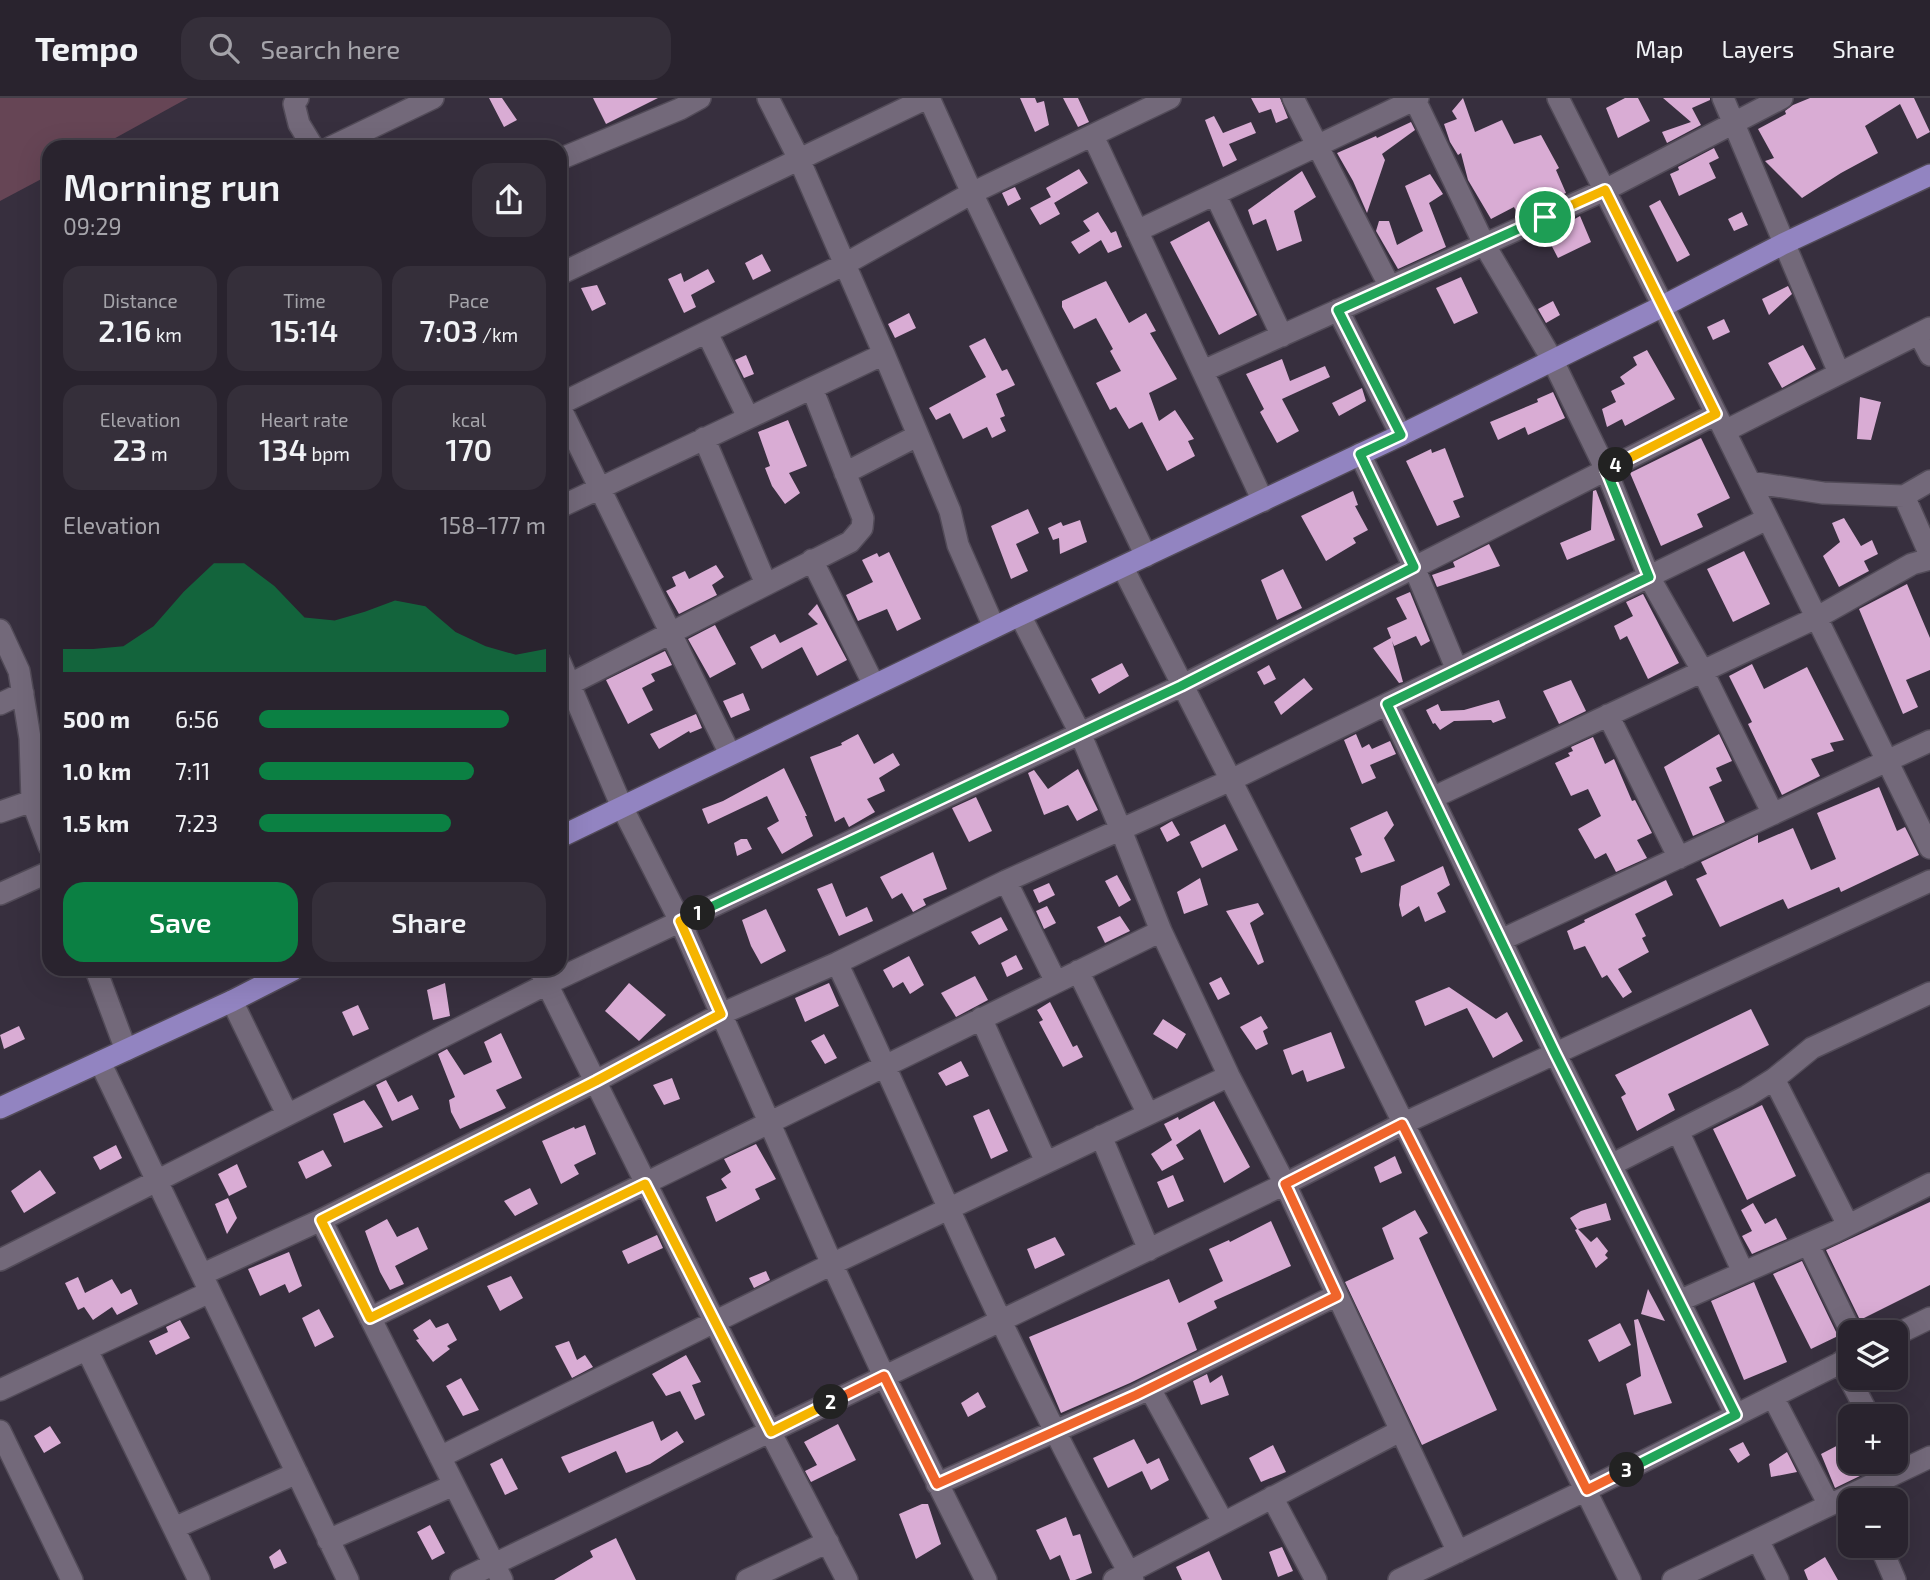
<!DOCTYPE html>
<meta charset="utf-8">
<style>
:root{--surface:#29232e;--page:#352f3a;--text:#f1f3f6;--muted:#a5a4aa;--line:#45404a;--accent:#0b8043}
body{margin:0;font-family:"Exo 2",sans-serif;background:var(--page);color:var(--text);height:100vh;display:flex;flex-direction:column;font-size:26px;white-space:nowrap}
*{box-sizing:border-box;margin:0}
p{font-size:23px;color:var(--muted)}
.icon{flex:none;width:38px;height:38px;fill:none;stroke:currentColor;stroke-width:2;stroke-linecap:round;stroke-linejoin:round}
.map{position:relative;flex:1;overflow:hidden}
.drawer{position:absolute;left:42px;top:42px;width:525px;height:836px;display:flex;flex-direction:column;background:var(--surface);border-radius:21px;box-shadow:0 7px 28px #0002,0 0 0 2px var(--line)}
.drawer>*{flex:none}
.buttons{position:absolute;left:1838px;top:1222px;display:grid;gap:14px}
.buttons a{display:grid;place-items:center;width:70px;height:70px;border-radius:14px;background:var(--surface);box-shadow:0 7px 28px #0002,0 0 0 2px var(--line);font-size:35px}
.pin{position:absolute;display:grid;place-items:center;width:60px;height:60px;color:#fff;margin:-30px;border:4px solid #fff;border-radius:50%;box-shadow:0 2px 7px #0007}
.km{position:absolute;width:35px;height:35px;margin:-18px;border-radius:50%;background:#222;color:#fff;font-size:19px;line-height:35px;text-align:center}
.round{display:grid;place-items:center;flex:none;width:74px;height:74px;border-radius:21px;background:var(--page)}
.headline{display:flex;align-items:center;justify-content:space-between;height:119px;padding:0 21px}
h1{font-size:38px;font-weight:600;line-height:52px}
.metrics{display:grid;grid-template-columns:repeat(3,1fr);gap:10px;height:119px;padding:7px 21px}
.metrics div{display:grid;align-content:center;border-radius:18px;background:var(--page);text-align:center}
.metrics b{font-size:30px;font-weight:600}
.metrics small{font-size:19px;font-weight:400}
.metrics p{font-size:19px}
.chart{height:196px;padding:14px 21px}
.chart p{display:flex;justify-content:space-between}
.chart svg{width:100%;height:126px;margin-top:7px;fill:var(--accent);opacity:.7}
.action{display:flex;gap:14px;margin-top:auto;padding:14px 21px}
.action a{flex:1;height:80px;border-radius:21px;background:var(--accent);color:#fff;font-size:28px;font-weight:600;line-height:80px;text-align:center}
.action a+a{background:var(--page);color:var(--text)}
ul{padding:0 21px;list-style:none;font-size:23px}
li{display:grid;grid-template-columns:112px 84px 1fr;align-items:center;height:52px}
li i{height:18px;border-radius:9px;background:var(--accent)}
header{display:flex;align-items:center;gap:42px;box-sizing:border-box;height:98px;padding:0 35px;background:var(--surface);border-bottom:2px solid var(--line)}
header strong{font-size:33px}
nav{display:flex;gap:38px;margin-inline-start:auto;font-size:24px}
.search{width:490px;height:63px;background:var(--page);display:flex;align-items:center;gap:18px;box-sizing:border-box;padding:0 24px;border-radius:21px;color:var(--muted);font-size:26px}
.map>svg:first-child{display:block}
</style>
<header>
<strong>Tempo</strong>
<div class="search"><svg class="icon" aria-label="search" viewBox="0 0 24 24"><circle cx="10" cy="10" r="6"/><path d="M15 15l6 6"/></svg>Search here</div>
<nav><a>Map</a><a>Layers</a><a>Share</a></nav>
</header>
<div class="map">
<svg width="1930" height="1482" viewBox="0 0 1930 1482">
<rect width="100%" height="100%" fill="#372f3e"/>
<!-- green -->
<path fill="#664555" d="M0,0h188l-89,49h-50v28l-49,26z"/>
<!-- building -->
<path fill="#d9acd4" d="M489,0h13l15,22 -13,7z
M593,0h65l-52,26z
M1020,0h15l2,5 7,-2 5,24 -14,7z
M1063,0h15l11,24 -11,5z
M1251,0h29l8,20 -12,5 -5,-14 -12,4z
M1463,0l12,34 27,-12 12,24 27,-9 18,33 -3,2 10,23 -14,6 -1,-2 -33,18 -4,-8 -23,12 -23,-39 -7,-27 -3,2 -8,-13 -6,-18 13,-5 -5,-8z
M1625,0h13l12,23 -32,17 -12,-30z
M1663,0h47v2l-18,8 9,17 -34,18 -5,-11 29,-10z
M1810,0h104l16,34 -13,7 -17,-35 -35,22 13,27 -37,20 -39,25 -37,-37 9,-3 -16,-29 28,-15 -1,-3 8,-6z
M1214,18l9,17 28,-11 5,11 -27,11 8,16 -14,7 -18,-47z
M1411,24l4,8 -33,24 3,6 -18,53 -14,-32 -16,-28 39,-17 1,2z
M1714,50l5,10 -10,5 7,15 -37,18 -9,-22 9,-4 -1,-3z
M1079,71l9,14 -34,20 -8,-15z
M1302,73l14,26 -22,14 8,30 -25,10 -11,-32 -13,6 -5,-15z
M1430,76l13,20 -14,9 17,44 -48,22 -22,-38 3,-10h10l8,24 26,-14 -18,-45z
M1015,89l6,12 -13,7 -6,-13z
M1051,99l9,17 -20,11 -10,-17z
M1660,102l30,55 -13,7 -28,-56z
M1098,114l13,21 5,-2 6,16 -14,6 -7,-13 -22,14 -8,-12 19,-11 -7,-10z
M1742,114l6,13 -14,6 -6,-12z
M1580,118l11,26 -33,16 -12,-23z
M1209,123l48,94 -38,20 -49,-93z
M762,156l9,17 -18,9 -8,-17z
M708,171l7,13 -24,13 5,12 -12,6 -16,-34 13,-6 3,9z
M1461,179l17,36 -24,11 -18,-36z
M1106,183l23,42 17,-10 10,18 -6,2 27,46 -28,14 10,28 16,-11 19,29 -6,2 7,15 -28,15 -25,-49 -13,7 -13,-22 -6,3 -14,-27 25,-12 -11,-20 3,-2 -17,-31 -22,11 -12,-22v-6z
M597,187l9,19 -14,7 -11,-23z
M1788,188l4,8 -23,21 -7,-16z
M1553,203l7,14 -14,8 -8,-14z
M909,215l7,15 -21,10 -7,-14z
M1724,221l6,13 -17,8 -6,-13z
M985,240l17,33 5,-2 8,16 -19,9 9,22 -5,2 6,13 -14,7 -5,-11 -24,12 -13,-26 -14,7 -7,-12 57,-31 -17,-31z
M1803,247l13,24 -34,19 -14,-25z
M1647,252l28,49 -50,27 -3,-7 -15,8 -5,-18 14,-7 -5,-11 14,-7 -5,-7 17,-12 -4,-8z
M746,257l8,19 -10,4 -9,-18z
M1282,261l8,22 35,-15 5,11 -48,22 17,32 -22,12 -17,-31 4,-3 -18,-35z
M1362,290l4,13 -27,15 -7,-13z
M1553,294l12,26 -37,17 -3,-8 -27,13 -8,-18 48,-20 -1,-3z
M1860,299l21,5 -10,38 -14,-1z
M788,322l19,46 -18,7 11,20 -15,11 -13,-18 -7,-18 5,-2 -12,-34z
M1701,340l29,60 -33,16 6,13 -42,19 -31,-73z
M1445,350l19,49 -11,4 7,16 -23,9 -31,-65 25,-12 1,4z
M1596,392l19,50 -48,20 -7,-17 31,-13 2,-39z
M1353,393l5,14 -3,1 13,24 -15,8 3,5 -30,18 -25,-45z
M1028,411l11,24 -23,11 12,27 -17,8 -20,-53z
M1844,420l17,28 11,-6 6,14 -14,7 5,10 -30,16 -16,-31 17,-14 -8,-19z
M1080,422l7,22 -27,12 -1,-16 -6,2 -5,-12 13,-6 2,4z
M1489,446l11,22 -63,21 -5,-12 23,-8 -2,-5z
M1744,453l26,53 -37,18 -26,-53z
M889,454l32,67 -24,12 -10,-22 -29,12 -12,-26 27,-13 -11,-22 15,-7 2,4z
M716,467l8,12 -12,8 5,10 -38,19 -13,-23 10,-5 -4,-9 13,-6 4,8z
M1283,471l19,39 -25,12 -16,-40z
M1907,486l23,54v32l-24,10 12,27 -15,7 -44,-105z
M1410,494l20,49 -9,5 -5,-10 -22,10 -2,-5 11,41 -4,1 -26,-35 18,-10 -4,-10 20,-9 -11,-21z
M1643,496l36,69 -31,16 -21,-43 -7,4 -6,-14 19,-10 -7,-14z
M817,506l30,56 -30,16 -15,-29 -40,22 -12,-22 25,-13 5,9 38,-19 -10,-10z
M715,527l21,39 -26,14 -22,-39z
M665,553l7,14 -21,9 4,7 -13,7 11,22 -25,14 -22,-44z
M1122,565l7,13 -30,18 -8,-15z
M1752,566l12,25 43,-22 37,73 -14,3 4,8 -23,8 9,17 -38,19 -34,-71 4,-2 -23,-46z
M1269,567l7,14 -12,6 -7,-13z
M1304,580l9,11 -32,26 -7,-13z
M1571,582l15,31 -27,13 -16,-33z
M743,595l7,17 -19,8 -8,-17z
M1499,602l7,18 -13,5 -2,-3 -37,1 -14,9 -5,-7 -2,1 -7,-14 12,-6 3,7 23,-1z
M696,616l6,14 -12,5 -1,-2 -30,18 -9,-15z
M858,636l16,30 19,-11 7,12 -21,13 6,13 -18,8 8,13 -26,15 -5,-10 -9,5 -25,-65 32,-12 -1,-2z
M1356,636l6,14 7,-4 3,5 18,-8 6,13 -26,11 6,13 -14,6 -18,-44z
M1719,636l13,27 -16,7 6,13 -13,6 16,35 -32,14 -29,-69z
M1593,639l12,27 9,-5 18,42 3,-1 17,33 -15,7 10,18 -31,14 -10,-19 -11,6 -17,-30 23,-13 -13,-27 -17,7 -16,-33 15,-7 -2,-3 5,-2 -2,-4z
M784,670l23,48h-2l8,20 -31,18 -15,-26 12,-7 -12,-25 -59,28 -6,-15 21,-8z
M1078,671l20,41 -21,11 -9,-16 -24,10 -16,-42 6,-3 14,19z
M1879,689l18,44 8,-4 14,28 -78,37 -2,-5 -51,22 -5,-10 -63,28 -24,-48 11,-5 -6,-12 57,-27v8l35,-15 18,42 25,-11 -19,-46z
M976,699l16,34 -23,11 -17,-34z
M1387,713l7,14 -10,13 11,23 -34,12 -6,-15 7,-3 -12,-27z
M1172,723l8,14 -13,7 -7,-14z
M1225,726l13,26 -36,18 -12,-26z
M741,741h6l5,10 -15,7 -3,-13z
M933,754l14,37 -24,10 3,6 -13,7 -11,-19 -10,6 -12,-22z
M1443,768l7,19 -13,8 9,19 -21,10 -6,-16 -17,11 -3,-12 2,-19z
M1117,777l14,25 -12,7 -14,-26z
M1200,780l8,27 -24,9 -7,-22z
M1666,782l7,15 -38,19 11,22 -4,2 7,14 -31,17 14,23 -9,6 -16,-23 -5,3 -17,-32 -11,4 -7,-19 18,-9 -1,-2z
M832,785l14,34 21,-10 6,14 -34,15 -22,-47z
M1049,785l6,12 -16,8 -6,-13z
M1258,805l6,11 -14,9 14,39 -6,3 -32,-54z
M1047,808l9,17 -12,6 -8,-18z
M766,811l20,42 -25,13 -10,-18 -9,-26z
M1120,818l10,15 -25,12 -8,-16z
M1001,819l7,13 -29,15 -8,-13z
M1016,857l7,14 -16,8 -6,-14z
M909,858l15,29 -14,9 -7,-12 -10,6 -10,-18z
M975,878l13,24 -32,17 -15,-24z
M1221,879l9,17 -12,6 -9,-17z
M445,885l5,33 -17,4 -6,-30z
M629,885l37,32 -27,26 -34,-30z
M829,885l10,23 -34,16 -10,-24z
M1449,889l47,32 11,-7 16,29 -30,17 -26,-50 -42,18 -10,-25z
M1050,904l23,45 4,-2 6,12 -20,10 -24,-45 4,-2 -6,-10z
M358,907l11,24 -16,7 -11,-24z
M1751,911l18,36 -101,49 7,16 -38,21 -16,-34 5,-3 -11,-19z
M1261,918l7,12 -5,3 5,13 -12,6 -16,-23z
M1163,921l23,15 -9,15 -24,-15z
M19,928l6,13 -21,10 -4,-14z
M1331,934l14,36 -38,14 -4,-12 -11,5 -9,-25z
M501,935l21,45 -26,12 10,18 -46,21 -9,-17 -2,-12 6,-3 -17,-43 9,-5 17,26 28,-13 -8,-20z
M824,936l13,24 -12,6 -14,-23z
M961,963l8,15 -23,10 -8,-13z
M672,980l8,21 -16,6 -11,-20z
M386,982l12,22 14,-7 7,14 -27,12 -16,-36z
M364,1002l19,27 -39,16 -11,-29z
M1214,1003l36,66 -26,16 -24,-54 -24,16 8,14 -22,12 -11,-17 21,-14 -8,-16 14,-7 1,3z
M1762,1007l34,71 -49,24 -34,-71z
M989,1011l19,42 -17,8 -18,-43z
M585,1027l11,29 -22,11 5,9 -18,10 -19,-43 32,-14 1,2z
M756,1046l20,35 -21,10 5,10 -44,23 -10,-25 21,-9 -6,-9 10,-7 -7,-13z
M116,1047l6,13 -22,12 -7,-13z
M323,1052l9,16 -26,13 -8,-17z
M1395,1058l7,17 -22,10 -6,-16z
M237,1066l10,23 -18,9 -11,-22z
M40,1072l16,23 -32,20 -13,-22z
M1173,1077l11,26 -16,7 -11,-26z
M530,1090l8,16 -23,12 -11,-15z
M228,1100l9,20 -10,16 -12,-30z
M1930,1104v83l-70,35 -34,-70z
M1606,1105l5,17 -33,9 13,13 6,-5 11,14 -3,4 3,3 -12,10 -21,-38 2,-1 -7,-11 11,-7z
M1753,1105l12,21 11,-6 11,21 -35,15 -10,-18 10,-5 -11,-21z
M1415,1112l13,23 -9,5 78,172 -75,35 -77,-163 49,-23 -12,-31z
M387,1121l10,18 21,-10 10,22 -33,17 9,18 -14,6 -10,-18 -15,-41z
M1271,1123l20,45 -77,35 3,7 -30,15 10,27 -67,33 -69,30 -32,-76 140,-58 10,24 44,-22 -14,-32 20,-9 1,2z
M657,1137l6,13 -35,16 -6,-13z
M1055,1139l10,18 -30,14 -8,-20z
M289,1154l13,34 -13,7 -4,-9 -25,12 -12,-27z
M1802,1163l36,75 -27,13 -38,-75z
M766,1173l4,9 -16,8 -5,-10z
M511,1178l12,22 -23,13 -13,-25z
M78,1179l7,16 27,-14 9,15 10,-5 7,15 -21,11 -5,-8 -19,13 -9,-13 -6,3 -13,-27z
M1754,1184l33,80 -43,18 -33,-79z
M1648,1191l17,32 -24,-7z
M319,1211l15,28 -19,10 -13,-29z
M430,1221l6,9 12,-5 9,17 -10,6 3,3 -17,13 -17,-22 3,-1 -6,-9z
M1638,1221l34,84 -38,12 -8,-31 15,-8 -7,-56z
M180,1222l10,18 -34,17 -7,-14 19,-9 -2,-5z
M1620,1225l11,22 -32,17 -11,-22z
M569,1243l8,19 8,-5 8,12 -21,11 -17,-32z
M686,1257l15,27 -9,3 13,30 -10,5 -15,-29 -14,5 -14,-22z
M1207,1276l3,9 12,-8 7,20 -28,10 -8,-24z
M461,1280l18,32 -16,6 -17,-30z
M978,1294l8,15 -18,10 -7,-14z
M653,1323l8,20 16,-10 7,11 -34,22 -24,9 -10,-22 -47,22 -8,-16z
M838,1326l18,36 -45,22 -6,-11 12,-6 -13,-23z
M50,1328l11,17 -17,10 -10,-17z
M1134,1341l13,25 12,-6 10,22 -18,10 -9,-19 -34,17 -15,-30z
M1850,1341v22h41l-56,27 -14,-34z
M1743,1344l7,13 -12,8 -9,-14z
M1273,1347l13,27 -25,10 -12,-24z
M1787,1354l10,20 -26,5 -2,-13z
M502,1360l16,31 -13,6 -15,-31z
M922,1406h6l13,40 -25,15 -17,-45z
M1066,1419l7,19 7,-2 12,39 -17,7h-5l-10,-25 -10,5 -14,-30z
M430,1427l15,28 -13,7 -15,-28z
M616,1440l20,42h-82l39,-23 -3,-6z
M1282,1449l11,24 -15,6 -9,-25z
M280,1451l7,14 -13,6 -5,-12z
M1209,1453l13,29h-40l-6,-13z
M1825,1459l13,23h-30l-4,-10z"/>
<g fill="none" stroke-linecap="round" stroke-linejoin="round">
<!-- minor casing -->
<g stroke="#524b58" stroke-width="24">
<path id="minor" d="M298,0l-4,6 5,20 14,23
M768,0l31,61 85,195 66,157 8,34 36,82
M929,0l43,95 174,363
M1293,0l97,189
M1414,0l70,146 69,117 53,109 43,107 53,93 71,144
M1558,0l105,208 267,542
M1723,0l116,275
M1093,38l170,365
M331,49l102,-49
M560,61l120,-50 20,-11
M1215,96l67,142
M1137,133l281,-133
M560,176l367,-176
M1338,212l63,125
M707,235l41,84
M1919,236l11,21
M1203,273l402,-181 177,-92
M560,306l285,-140 127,-71 198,-95
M560,309l170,347
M1725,333l205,-103
M704,340l62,146
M1360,356l54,113 43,103
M845,375l72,-37
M1750,384l73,11 81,3 26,-15
M1904,398l26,59
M560,409l324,-153
M812,462l62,125
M1123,470l203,399 304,613
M1020,517l60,118 41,97 40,101 68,145 56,108 173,368
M0,532l19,41 11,67 2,63
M560,564l62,145 58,114 152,343 52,112 102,204
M570,586l280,-142 12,-14 1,-10 -51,-130
M0,606l23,-11
M1387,606l168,349 181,362
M1608,617l71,143
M1432,700l384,-180 96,-54 18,-5
M0,714l32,-11 17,45
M1006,783l50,101
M0,796l49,-22
M1501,842l429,-199
M837,865c39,81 75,164 112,246 57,126 118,250 184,371
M96,872l30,80
M540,872l205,413 102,197
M1078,873l70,143
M232,903l55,113
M981,920l65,144
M100,964l248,518
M1774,981l74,146
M1678,1033l65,141
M1101,1038l48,114
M1611,1067l136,-69 27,-17 38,-31 118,-55
M321,1122l181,360
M1808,1146l43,88
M0,1162l547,-276 634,-298 535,-272
M203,1176l118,-54 275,-139 125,-67 116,-51 169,-82 225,-101 536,-261
M1679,1203l156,-69 95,-48
M370,1220l791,-387
M1895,1237l35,-17
M87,1252l112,230
M1841,1264l28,54
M1150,1291l73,133
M0,1292l210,-98
M1773,1299l56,108
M0,1333l72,149
M440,1359l392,-193 397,-188
M937,1386l199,-89 201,-100
M1272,1399l44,83
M174,1430l123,-55
M328,1442l126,-55
M1758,1442l20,40
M1880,1447l15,35
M461,1482l824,-396 117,-60 528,-243
M747,1482l81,-38
M1114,1482l286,-149
M1399,1482l187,-90 264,-132
M1673,1482l257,-123"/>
</g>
<!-- major casing -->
<g stroke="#524b58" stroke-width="24">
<path id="major" d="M560,739l460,-222 381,-180 262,-129 120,-62 147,-69
M0,1010l232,-107 61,-31"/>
</g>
<!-- minor -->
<use href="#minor" stroke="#73697a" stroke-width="21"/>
<!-- major -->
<use href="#major" stroke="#9284c1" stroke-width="21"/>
</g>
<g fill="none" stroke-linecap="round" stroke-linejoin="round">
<!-- split-1 casing -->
<g stroke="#fff" stroke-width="14">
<path id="split-1" d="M698,815l483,-227 233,-119 -54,-113 41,-19 -63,-125 207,-93"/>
</g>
<!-- split-2 casing -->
<g stroke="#fff" stroke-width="14">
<path id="split-2" d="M698,815l-18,8 41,93 -125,67 -275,139 49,98 275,-134 126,248 60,-30"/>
</g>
<!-- split-3 casing -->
<g stroke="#fff" stroke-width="14">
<path id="split-3" d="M831,1304l53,-26 53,108 199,-89 201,-99 -52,-112 117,-60 185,366 40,-20"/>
</g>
<!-- split-4 casing -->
<g stroke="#fff" stroke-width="14">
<path id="split-4" d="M1616,367l-10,5 43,107 -262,127 168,349 181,362 -109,55"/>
</g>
<!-- split-5 casing -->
<g stroke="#fff" stroke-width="14">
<path id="split-5" d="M1545,119l60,-27 111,224 -100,51"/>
</g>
<!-- split-1 -->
<use href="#split-1" stroke="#22a559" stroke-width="9"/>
<!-- split-2 -->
<use href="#split-2" stroke="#f5b400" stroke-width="9"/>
<!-- split-3 -->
<use href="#split-3" stroke="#f0652b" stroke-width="9"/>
<!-- split-4 -->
<use href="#split-4" stroke="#22a559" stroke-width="9"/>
<!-- split-5 -->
<use href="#split-5" stroke="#f5b400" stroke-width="9"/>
</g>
</svg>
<div class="buttons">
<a><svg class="icon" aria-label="layers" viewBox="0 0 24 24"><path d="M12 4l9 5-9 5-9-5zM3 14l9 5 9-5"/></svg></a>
<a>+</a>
<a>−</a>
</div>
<div class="pin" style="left:1545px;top:119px;background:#1e9e55"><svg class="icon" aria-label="arrive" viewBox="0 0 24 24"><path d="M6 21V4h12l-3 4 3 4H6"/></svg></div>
<b class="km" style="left:698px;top:815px">1</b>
<b class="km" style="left:831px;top:1304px">2</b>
<b class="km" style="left:1627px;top:1372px">3</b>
<b class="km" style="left:1616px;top:367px">4</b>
<section class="drawer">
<div class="headline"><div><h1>Morning run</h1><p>09:29</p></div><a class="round"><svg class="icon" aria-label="share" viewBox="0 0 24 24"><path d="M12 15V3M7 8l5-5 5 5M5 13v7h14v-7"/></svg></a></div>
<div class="metrics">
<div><p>Distance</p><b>2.16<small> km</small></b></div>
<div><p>Time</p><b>15:14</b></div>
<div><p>Pace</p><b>7:03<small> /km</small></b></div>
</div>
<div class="metrics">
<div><p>Elevation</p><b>23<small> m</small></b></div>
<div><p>Heart rate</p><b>134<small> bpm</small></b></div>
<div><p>kcal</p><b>170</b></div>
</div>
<div class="chart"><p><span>Elevation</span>158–177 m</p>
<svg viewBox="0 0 160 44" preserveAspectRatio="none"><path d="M0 44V36L10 36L20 35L30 28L40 16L50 6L60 6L70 14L80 25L90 26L100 23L110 19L120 21L130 30L140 35L150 38L160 36V44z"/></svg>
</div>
<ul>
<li><b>500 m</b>6:56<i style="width:87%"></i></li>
<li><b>1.0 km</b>7:11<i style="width:75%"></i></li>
<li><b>1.5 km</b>7:23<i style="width:67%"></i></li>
</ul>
<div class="action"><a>Save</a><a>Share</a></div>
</section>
</div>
